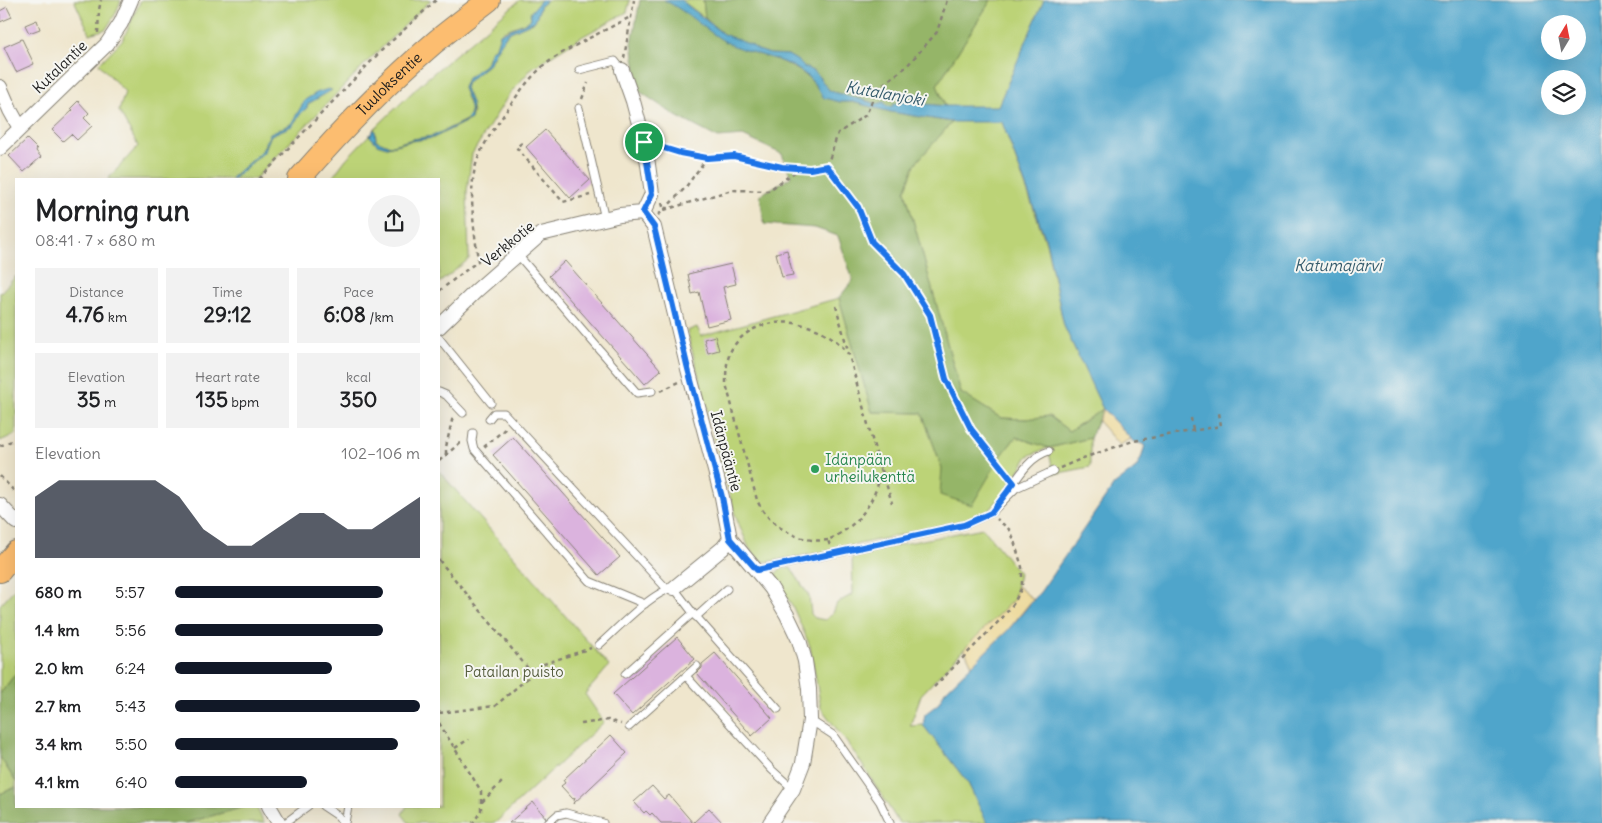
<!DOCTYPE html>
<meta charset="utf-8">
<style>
:root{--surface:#fff;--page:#f2f2f2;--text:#202124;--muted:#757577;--accent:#111827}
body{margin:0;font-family:Delius,sans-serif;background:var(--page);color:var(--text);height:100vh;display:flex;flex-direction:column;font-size:19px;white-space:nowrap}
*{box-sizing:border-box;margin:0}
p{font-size:16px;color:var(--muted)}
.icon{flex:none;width:28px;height:28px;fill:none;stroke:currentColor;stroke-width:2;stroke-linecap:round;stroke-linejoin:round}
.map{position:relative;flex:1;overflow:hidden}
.panel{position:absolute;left:15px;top:178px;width:425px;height:630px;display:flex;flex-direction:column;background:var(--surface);border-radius:0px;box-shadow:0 5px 20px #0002}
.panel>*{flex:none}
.needle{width:32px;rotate:10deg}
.controls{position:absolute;left:1541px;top:15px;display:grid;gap:10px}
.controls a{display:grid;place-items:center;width:45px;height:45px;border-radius:50%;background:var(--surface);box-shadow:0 5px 20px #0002;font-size:25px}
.pin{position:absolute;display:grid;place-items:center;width:42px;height:42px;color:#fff;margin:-21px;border:2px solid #fff;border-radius:50%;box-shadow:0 1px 5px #0007}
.round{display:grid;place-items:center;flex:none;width:52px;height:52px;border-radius:26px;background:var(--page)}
.head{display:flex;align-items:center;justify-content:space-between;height:85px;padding:0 20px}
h1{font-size:28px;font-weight:700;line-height:38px}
.stats{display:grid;grid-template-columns:repeat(3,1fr);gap:8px;height:85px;padding:5px 20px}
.stats div{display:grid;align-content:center;border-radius:0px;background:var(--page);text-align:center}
.stats b{font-size:21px;font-weight:700}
.stats small{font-size:14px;font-weight:400}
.stats p{font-size:14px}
.chart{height:140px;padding:10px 20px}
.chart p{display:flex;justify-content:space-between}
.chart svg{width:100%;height:90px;margin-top:5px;fill:var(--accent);opacity:.7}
ul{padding:0 20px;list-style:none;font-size:16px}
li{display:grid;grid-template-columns:80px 60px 1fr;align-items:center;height:38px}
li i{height:12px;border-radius:6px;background:var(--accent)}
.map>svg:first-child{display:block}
</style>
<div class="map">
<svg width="1602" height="823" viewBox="0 0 1602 823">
<rect width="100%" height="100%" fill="#f6f6f2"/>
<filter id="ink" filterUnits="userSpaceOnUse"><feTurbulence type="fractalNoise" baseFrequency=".02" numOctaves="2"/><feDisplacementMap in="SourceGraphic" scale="10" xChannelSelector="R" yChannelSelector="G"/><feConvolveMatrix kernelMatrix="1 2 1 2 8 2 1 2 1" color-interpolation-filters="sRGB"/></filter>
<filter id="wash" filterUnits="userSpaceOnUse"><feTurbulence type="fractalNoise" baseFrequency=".0096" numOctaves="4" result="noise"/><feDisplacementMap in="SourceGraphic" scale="20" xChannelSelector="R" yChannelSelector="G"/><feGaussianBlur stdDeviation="1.12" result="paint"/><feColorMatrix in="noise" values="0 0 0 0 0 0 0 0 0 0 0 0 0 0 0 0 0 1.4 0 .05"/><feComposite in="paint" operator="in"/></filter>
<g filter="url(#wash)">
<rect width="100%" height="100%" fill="#efe6cd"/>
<!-- green -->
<path fill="#bcd377" stroke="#6c784a" d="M74,0h47l-5,13 -10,16 -16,5z
M141,0h290l-68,66 -108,113h-147l30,-33 -19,-35 6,-19 -26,-28 24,-25z
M520,0h21l-9,11 -1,7 -2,3 -26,10 -3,3 -4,13 -5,3 -5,14 -19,14 -4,10 8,21 -3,10 -35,17 -20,3 -23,7 -14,-6 -1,-10h-2l51,-49z
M547,0h83l-3,12 -51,28 -44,28 -24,28 -36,58 -5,37 2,68 -30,24v-104h-108l15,-20 23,-24 8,9 10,3 23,-6 23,-3 38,-19 2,-7 -8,-24 2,-6 22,-18 8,-15 11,-16 27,-12 6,-16z
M681,0h22l2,18z
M991,0h53l-46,106 4,16 44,121 18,83 39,83 -34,22 -20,-15 -23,3 -25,-1 -40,-25 -56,-202 10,-27 37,-42 -15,-37z
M16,276v158l-16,7v-148z
M839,298l33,114 50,1 20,55 59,-12 15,-19 33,11 41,-10v29l-36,7 -6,-26 -20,8 -17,28 -22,27 -20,9 -151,33 -52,9 -7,-2 -10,-12 -14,-33 -48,-184 10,-4 4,9z
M439,471l170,195 -24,28 19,28 -109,101h-86l-7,-9 5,-8h32z
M983,528l36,45 -5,26 -50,50 -43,46 -11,31 13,-1 45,58 19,40h-88l-43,-68 -35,-47 -11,-62 -18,-41 -20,-27 9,-10h10l18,28 2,18 4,4 10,2 8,-7 4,-10 16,-9 -1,-40z
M16,587v86l-16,21v-89z
M0,757l16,25v5l-16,7z
M248,806h8l8,17h-79z"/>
<!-- forest -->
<path fill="#95b568" stroke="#586842" d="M640,0h24l14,7 74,45 26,8 22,11 11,9 4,6 25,16h13l38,10 61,10 -37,42 -10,27 56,202 40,25 25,1 23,-3 20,15 34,-22 -13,29 -41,10 -33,-11 -15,19 -29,49 -32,-10 2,-27 -20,-55 -50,-1 -33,-114 14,-18 -15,-44 -23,-8 -51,-4 -4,-29 31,-18 -9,-23 -39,-18 -25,2 -42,-22 -37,-25 -7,-48z
M703,0h288l-54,85 8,21 -42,-4 -11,5 -6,-1 -56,-15 -15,-19 -11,-5 -6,-6 -10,-6 -18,-1 -12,-4 -7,-5 -14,-5 -14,-6 -18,-16z
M16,673v109l-16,-25v-63z
M16,787v19h232l-63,17h-185v-29z"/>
<!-- sand -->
<path fill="#eeda9e" stroke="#857b5d" d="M1103,409l28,30 -12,6 -21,-24z
M1017,586l16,13 -25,31 -36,35 -8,-16 50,-50z"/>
<!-- water -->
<path fill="#4fa5cb" stroke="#366074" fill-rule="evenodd" d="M541,0h6l-6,5 -6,16 -27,12 -11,16 -8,15 -22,18 -2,6 7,17 -1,14 -38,19 -23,3 -23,6 -10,-3 -8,-9 3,-1 1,-4h2l1,10 14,6 23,-7 20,-3 32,-15c11,-9 2,-22 -2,-33l4,-10 19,-14 5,-14 5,-3 4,-13 29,-13 2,-3 -1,-5z
M664,0h17l42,34 28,11 7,5 12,4 18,1 10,6 6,6 11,5 15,19 47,13 7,-2 2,4 5,1 3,-3 9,-2 42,4h53l46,-106h558v823h-615l-19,-40 -45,-58 2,-11 13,-10 7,-13 63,-61 33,-39 73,-106 22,-17 5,-9 4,-14 -12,-4 -30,-32 -39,-83 -18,-86 -44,-118h-50l-61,-10 -38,-10h-13l-16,-4c-4,-5 -8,-13 -13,-18 -20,-23 -62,-24 -87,-39 -21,-13 -38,-30 -60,-41zM1550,24h28v27h-28zM1550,79h28v27h-28z
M328,89l4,1 -24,14 -1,4 -5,4 -10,14 -21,9 -7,17 -31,27h-3l32,-28 8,-18 21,-9 14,-24 11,-7z"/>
<g id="blocks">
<!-- building -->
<path fill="#dbb3de" d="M7,7l5,10 -12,5v-11z
M37,20l3,9 -11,4 -4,-8z
M22,39l12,25 -18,8 -12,-25z
M78,101l11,12 -5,5 8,8 -15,14 -6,-6 -8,7 -11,-11 21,-20 -2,-2z
M545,130l45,50 -20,18 -44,-51z
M27,139l10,10 -1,2 5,6 -17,15 -15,-16z
M787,250l6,25 -11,2 -6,-24z
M565,261l96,109 -16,14 -96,-108z
M731,264l5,20 -13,3 8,33 -24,6 -8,-34 -7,2 -4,-20z
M715,336l4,14 -11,3 -4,-14z
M513,437l107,120 -21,18 -106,-120z
M677,637l18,22 -63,56 -19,-21z
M715,653l57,65 -20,18 -55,-63 5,-5v-4z
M611,735l16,18 -54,51 2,-6 -2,1 -12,-13 4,-3 -2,-3z
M652,786l12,13 5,-4 24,28 16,-15 14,15h-62l-9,-10 -2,2 -4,-4 -2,2 -10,-11z
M533,802l13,16 -3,5h-34z"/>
</g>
</g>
<g filter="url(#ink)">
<use href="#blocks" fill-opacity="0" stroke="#868174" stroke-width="1"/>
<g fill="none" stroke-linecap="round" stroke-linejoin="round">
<!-- service casing -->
<g stroke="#868174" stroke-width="9">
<path id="service" d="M579,70l36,-9 7,9
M579,108l26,111
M518,255l119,138 15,-2
M439,338l52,65
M439,392l7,3 17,18
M489,419l5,-6h10l163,176
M473,433l-1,8 2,8 115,132 56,23
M1009,490c11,-16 21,-33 40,-39
M757,570l207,-45 27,-12 25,-25 37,-17
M696,617l31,-28
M599,645c16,-14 55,-55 75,-57l19,25 85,96
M625,674l68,-61
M687,677l85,93 21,19
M810,720l23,15 47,67 10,21
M629,727l68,-61
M323,806l15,10 5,7
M285,823l23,-17
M345,823l3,-17
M548,823l9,-8 9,-2 37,10"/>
</g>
<!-- minor casing -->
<g stroke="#868174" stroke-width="16">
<path id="minor" d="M622,70l11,31 13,49 6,44 -9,19
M0,87l10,23 10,18
M0,148l107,-104 14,-21 10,-23
M643,213l11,14 34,142 34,128 8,42 41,49 16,27 12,25 6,21 4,28 1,31 -7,43 -10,26 -23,34
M439,327l37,-36 65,-57 79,-19 23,-2
M0,505l16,17
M674,588l49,-40 7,-9
M269,806l10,17"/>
</g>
<!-- trunk casing -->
<g stroke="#868174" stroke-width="24">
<g id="trunk">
<path id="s1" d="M299,179c42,-48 87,-95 135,-136 18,-15 37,-29 55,-43"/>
<path d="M0,571l16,-19"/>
</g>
</g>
<!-- path -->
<path stroke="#868174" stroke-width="2.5" stroke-dasharray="4 4" stroke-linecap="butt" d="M98,33l1,-23 2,-10
M624,58l10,-58
M582,99l6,-16
M522,143l-6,4 47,55 27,-7
M657,146l23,7 27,5 27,-2 48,11 28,2 16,-3
M827,166l31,41 14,35 32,32 26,41 16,64 25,50 37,46
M827,166l11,-33 28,-18 11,-26 29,-22 31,-35 10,-32
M259,179l122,-128 55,-51
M662,203l2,7 21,-22 22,-30
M658,215l6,-5 68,-20 36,1 31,-22
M439,291l39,-30c-3,-28 -9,-60 -4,-88 3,-19 16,-39 27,-54 12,-18 24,-36 40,-51 22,-19 62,-36 89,-51
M836,306l12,45
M661,391l18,-9
M1191,418l2,13
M0,446l16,-7
M484,447l22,-19
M446,454v-7l7,-31
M439,461l23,-20
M1060,468l23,-10 50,-17 88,-15 -2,-13
M882,470l10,33
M0,476l16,17
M828,540c-28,4 -60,-14 -71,-40l-31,-116c0,-12 0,-26 7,-37 27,-39 92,-28 116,8l32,117c-6,31 -24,55 -53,68l2,6
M439,560l96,117
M934,687l69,-70 11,-14 8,-16v-20l-11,-36 -14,-12
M439,713l56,-7 49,-42 47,-16
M439,723l42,68v20l-8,12
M581,724l27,-4 13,4
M455,748l14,-9
M482,802l20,-20"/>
<!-- service -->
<use href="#service" stroke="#fff" stroke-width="7"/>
<!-- minor -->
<use href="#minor" stroke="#fff" stroke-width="14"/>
<!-- trunk -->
<use href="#trunk" stroke="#fcbd6f" stroke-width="22"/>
</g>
</g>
<g fill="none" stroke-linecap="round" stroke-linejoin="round" filter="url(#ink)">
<!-- route casing -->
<g stroke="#fff" stroke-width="10">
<path id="route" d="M644,142l36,11 27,5 27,-2 48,11 28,2 17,-3 31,41 14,35 32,32 26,41 16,64 25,50 43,54 -23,30 -27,12 -207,45 -27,-31 -8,-42 -34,-128 -34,-142 -11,-15 9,-18z"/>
</g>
<!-- route -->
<use href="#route" stroke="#1a73e8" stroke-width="6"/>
</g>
<!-- markers -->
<circle fill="#2e9e5b" stroke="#f6f6f2" stroke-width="2" cx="815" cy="469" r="5"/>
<g text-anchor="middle" stroke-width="4" stroke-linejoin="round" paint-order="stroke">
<!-- street labels -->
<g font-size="15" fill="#1c1c1c" stroke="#f6f6f2">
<text transform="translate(60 67) rotate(-44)" y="5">Kutalantie</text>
<text dy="5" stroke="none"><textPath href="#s1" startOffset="131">Tuuloksentie</textPath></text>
<text transform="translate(508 244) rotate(-39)" y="5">Verkkotie</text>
<text transform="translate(726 451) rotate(75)" y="5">Idänpääntie</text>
</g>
<!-- leisure labels -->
<g font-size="15" fill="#27864d" stroke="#f6f6f2" text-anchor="start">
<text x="825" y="465">Idänpään<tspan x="825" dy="17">urheilukenttä</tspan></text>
</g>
<!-- park labels -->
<g font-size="15" fill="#545c3c" stroke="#f6f6f2">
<text x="514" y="677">Patailan puisto</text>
</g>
<!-- water labels -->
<g font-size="16" font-style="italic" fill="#335a6b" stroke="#f6f6f2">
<text transform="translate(885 93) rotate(10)" y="6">Kutalanjoki</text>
<text x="1338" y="271">Katumajärvi</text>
</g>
</g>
</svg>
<div class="controls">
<a><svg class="needle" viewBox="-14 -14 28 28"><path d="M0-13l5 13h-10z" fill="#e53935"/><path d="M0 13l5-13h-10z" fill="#757577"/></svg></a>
<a><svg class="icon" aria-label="layers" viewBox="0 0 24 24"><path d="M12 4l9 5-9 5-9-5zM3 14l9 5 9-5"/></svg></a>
</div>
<div class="pin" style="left:644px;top:142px;background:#1e9e55"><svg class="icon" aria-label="arrive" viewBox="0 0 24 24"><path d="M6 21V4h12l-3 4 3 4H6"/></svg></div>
<section class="panel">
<div class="head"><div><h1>Morning run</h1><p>08:41 · 7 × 680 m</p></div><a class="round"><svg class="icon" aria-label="share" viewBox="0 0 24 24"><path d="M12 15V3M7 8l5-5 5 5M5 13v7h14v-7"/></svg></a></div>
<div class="stats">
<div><p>Distance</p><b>4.76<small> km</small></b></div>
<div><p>Time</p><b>29:12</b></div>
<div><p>Pace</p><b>6:08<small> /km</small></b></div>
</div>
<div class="stats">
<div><p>Elevation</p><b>35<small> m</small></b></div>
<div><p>Heart rate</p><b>135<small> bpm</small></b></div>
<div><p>kcal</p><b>350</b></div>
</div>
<div class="chart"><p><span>Elevation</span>102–106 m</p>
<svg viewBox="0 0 160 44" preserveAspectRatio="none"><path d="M0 44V14L10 6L20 6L30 6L40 6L50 6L60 14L70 30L80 38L90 38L100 30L110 22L120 22L130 30L140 30L150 22L160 14V44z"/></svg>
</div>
<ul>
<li><b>680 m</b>5:57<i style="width:85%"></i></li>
<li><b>1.4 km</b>5:56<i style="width:85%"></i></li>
<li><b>2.0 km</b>6:24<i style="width:64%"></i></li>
<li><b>2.7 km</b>5:43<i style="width:100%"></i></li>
<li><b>3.4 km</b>5:50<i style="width:91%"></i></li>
<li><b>4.1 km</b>6:40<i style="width:54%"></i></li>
</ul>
</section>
</div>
